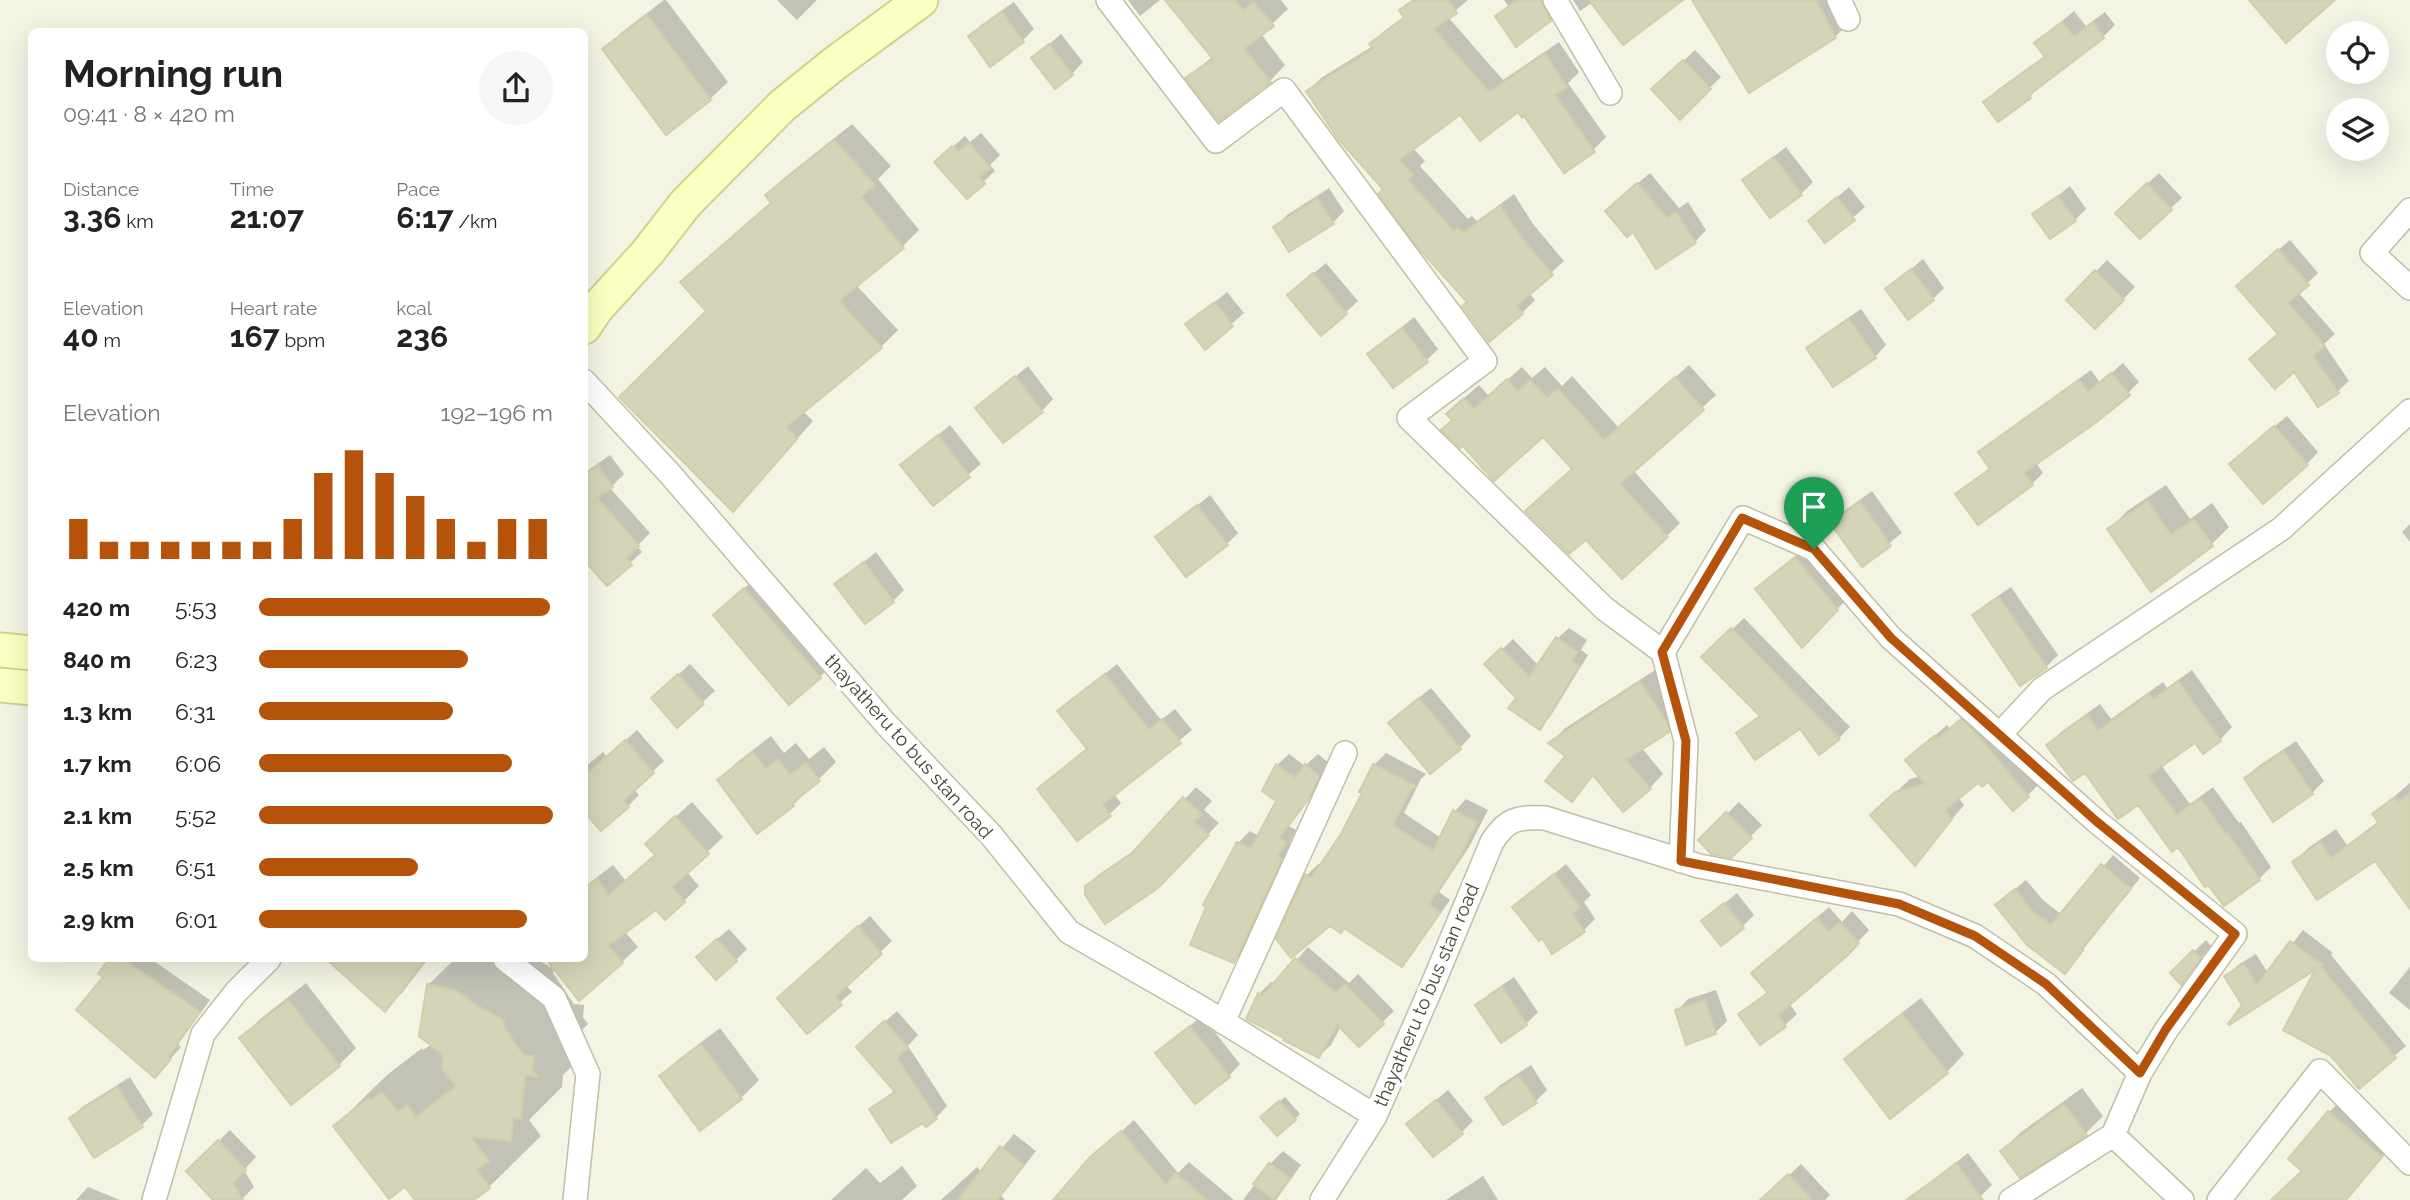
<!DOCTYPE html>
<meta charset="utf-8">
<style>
:root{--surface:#fff;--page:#f6f6f6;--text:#222;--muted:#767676;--accent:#b45309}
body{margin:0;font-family:Raleway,sans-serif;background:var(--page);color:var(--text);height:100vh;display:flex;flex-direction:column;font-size:26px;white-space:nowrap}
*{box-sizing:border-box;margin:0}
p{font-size:23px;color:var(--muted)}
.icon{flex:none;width:38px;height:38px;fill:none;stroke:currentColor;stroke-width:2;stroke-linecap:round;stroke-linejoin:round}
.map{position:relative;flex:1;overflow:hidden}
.drawer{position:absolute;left:28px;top:28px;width:560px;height:934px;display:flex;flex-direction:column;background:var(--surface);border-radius:10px;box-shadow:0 7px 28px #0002}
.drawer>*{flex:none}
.buttons{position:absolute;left:2326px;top:21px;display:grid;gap:14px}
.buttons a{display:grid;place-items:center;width:63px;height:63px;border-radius:50%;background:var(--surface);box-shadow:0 7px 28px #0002;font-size:35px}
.pin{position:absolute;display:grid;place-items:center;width:60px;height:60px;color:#fff;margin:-72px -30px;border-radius:50% 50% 50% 0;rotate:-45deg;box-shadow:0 0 7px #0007}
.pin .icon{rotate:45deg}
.round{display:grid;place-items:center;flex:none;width:74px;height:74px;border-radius:37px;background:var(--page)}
.head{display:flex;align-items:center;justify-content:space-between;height:119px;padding:0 35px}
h1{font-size:38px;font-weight:700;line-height:52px}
.stats{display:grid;grid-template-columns:repeat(3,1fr);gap:10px;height:119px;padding:7px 35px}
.stats div{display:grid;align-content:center}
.stats b{font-size:30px;font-weight:700}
.stats small{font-size:19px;font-weight:400}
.stats p{font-size:19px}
.chart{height:196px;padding:14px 35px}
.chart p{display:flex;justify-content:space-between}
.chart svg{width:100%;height:126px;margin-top:7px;stroke:var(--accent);stroke-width:6}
ul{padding:0 35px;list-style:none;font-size:23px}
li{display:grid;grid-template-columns:112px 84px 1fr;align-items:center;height:52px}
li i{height:18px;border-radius:9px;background:var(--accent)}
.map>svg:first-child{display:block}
</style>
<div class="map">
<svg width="2410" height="1200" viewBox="0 0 2410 1200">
<rect width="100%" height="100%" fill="#f3f4e4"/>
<!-- shadow -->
<path fill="#0003" d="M664,0h2l62,82 -18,17 -43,33 -63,-83 18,-17z
M777,0h40l-20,20z
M1128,0h32l-20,16z
M1167,0h114l7,9 -27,25 24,31 -15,16 -83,-3 26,-22z
M1412,0h56l-20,17 55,63 56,-38 20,30 -11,11 38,54 -13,13 -74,-40 -58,3 -48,35 12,13 -5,5 48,53 4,-3 5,5 37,-27 19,30 31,37 -35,32 6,7 -13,13 -53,-12 -161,-210 13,-13 52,-32 -2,-2 13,-13 21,-15 -4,-6z
M1504,0h56l3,7 -13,12 -53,-3 11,-10z
M1573,0h89l-69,2 -13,9z
M1694,0h157l7,14 -23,23z
M1014,2l20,27 -11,11 -53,-4 11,-11z
M2074,11l12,15 19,-14 10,13 -12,12 -63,47 -10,13 -45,5 12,-12 49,-35 -10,-12z
M1061,34l22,28 -11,12 -39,-16z
M1695,50l26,27 -41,40 -26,-28z
M852,124l39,42 -13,13 41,51 -17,17 -46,38 42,45 -17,17 -78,64 10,10 -64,72 -40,-182 -27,-29 90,-80 -5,-7 17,-17z
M981,133l19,22 -10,10 5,6 -28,26 -19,-46 17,-15 5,6z
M1786,147l27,35 -12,12 -57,-14z
M1650,173l29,35 9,-6 18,28 -11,12 -62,-12 -14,-31z
M2159,173l23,25 -12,11 -41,-8z
M2070,186l16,23 -11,11 -40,-6z
M1849,187l16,20 -39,34 -16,-20z
M1329,188l15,23 -11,12 -58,4 12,-12z
M2290,240l28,33 -20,19 37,42 -11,10 25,37 -11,10 -19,14 -24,-35 -15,-36 -31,-59z
M1923,259l21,29 -11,11 -46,-10z
M2107,260l28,27 -40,40 -27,-27z
M1326,263l32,38 -36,33 -21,-50z
M1227,292l17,21 -39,34 -17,-22z
M1861,309l25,36 -11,12 -66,-9 11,-11z
M1414,317l24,32 -12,12 -57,-7z
M2123,363l16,19 -11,11 -92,70 7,10 -11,11 -75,10 34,-27 -11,-14 11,-11 100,-72 9,13z
M1689,365l27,30 -83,75 47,53 -13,13 -94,-68 -30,-33 -89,-15 8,-20 17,-15 10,11 33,-29 10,11 13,-11 17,19 10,-10 47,52z
M1028,366l25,33 -11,12 -64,-3z
M2287,416l31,36 -11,12 -64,-11z
M950,425l31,39 -48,40 -31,-39z
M610,455l14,19 -14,14 40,45 -13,13 5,6 -35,32 -23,-27v-84z
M2166,485l24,34 22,-16 17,24 -17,17 -102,-15 17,-18z
M1872,491l30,42 -40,32 -30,-42 11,-11z
M1210,495l28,38 -11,11 -69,-7z
M2410,524v18l-8,-10z
M1814,540l41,51 -53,54 -45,-55z
M876,552l28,38 -11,11 -56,-17z
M762,572l75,88 -17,17 -105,-62z
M2011,587l47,68 -12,12 -25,17 -47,-68 12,-12z
M1744,618l106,109 -11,11 -39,-12 -62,8 23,-20 -57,-57z
M1569,628l18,12 -6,10 7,5 -38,62 -10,11 -22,-30 -31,-34 26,-25 26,27 19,-28z
M690,664l25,27 -38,34 -12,-38z
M1117,664l44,56 14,-11 17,21 -78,64 7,9 -11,11 -71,-24 49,-42 -29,-37z
M1655,670l25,38 2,8 -14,15 -26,17 21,26 -13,14 -56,-13 -22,24 -5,-43 -16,-13 13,-14z
M2192,670l40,57 -12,13h-25l-34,25 29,39 23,-17 26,36 2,-1 30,45 -12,12 -81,-34 -40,-42 -90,-58 13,-13 39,-28 11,15 52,-37 4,6z
M1431,688l40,48 -11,12 -58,-36z
M1975,707l65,76 -13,13 -39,-17 -9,1 -21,17 6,8 -49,58 -43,-48 38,-36 11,-3 -14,-16 40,-35 3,3z
M637,730l27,31 -30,28 5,6 -11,11 -44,3v-41l19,-16 4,5z
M771,736l13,17 12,-10 13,16 15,-12 12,15 -43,43 -74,-25 17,-17z
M2296,741l28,40 -12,12 -66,-15 11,-11z
M1386,753l40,21 -5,5 -17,34 37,25 14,-27 11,-12 22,11 -19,37 -30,45 11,8 -37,53 -11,12 -95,-90 11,-11 4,2 21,-31 21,-42 10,-28z
M1289,754l16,12 13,-12 12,10 -11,22 -30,40 7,4 -7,14 3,3 -47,103 -11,11 4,-118 12,-12 9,5 20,-35 -14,-11 12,-25z
M2410,783v99l-34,-24 -82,4 14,-14 28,-19 11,16 32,-24 -5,-7z
M1196,787l16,14 -8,9 15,13 -62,64h-71l12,-12 44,-30z
M692,802l31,35 -36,35 12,14 -15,15 -28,7 -31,24 13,15 -16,15 -73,-3h35v-72l29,-22 13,16 30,-27 7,-26z
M1739,802l23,23 -31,31 -31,-16z
M2113,855l27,23 -75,94 -57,-77 18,-15 17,20 19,15z
M1566,864l25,31 -7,7 11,17 -12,12 -40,4 -29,-28z
M1737,893l17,22 -11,11 -40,-5z
M1829,907l13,15 10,-11 17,19 -22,24 -58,49 8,11 -12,11 -25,17 -19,-28 27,-23 -3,-29z
M870,916l22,25 -46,44 6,7 -45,39 -17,-45z
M729,929l18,20 -11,11 -27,-14z
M2303,930l30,23 -2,2 75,91 -47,41 -39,-122 -76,40 -18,-28 12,-12 18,-11 12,19z
M2206,940l5,6 -30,37 -9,-10z
M1308,947l41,36 9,-9 36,37 -35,34 -18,-19 -10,19 -12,11 -60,-62 12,-12 4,2z
M111,959h40l59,41 -32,44 3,3 -15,17 -60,-87z
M332,959h96l-26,34 -18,17z
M455,959h81l18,10 -1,4 21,31 10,1 -1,12 5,7 -13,13 -3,29 -9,9 -1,12 -33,33 12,16 -52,51 -18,13h-41l-25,-15 -70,-59 52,-51 35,-27 1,2 9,-6 -4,-59z
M2410,967v43l-21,-17z
M1514,977l24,35 -12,12 -48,-19 11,-11z
M306,983l50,65 -17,17 -98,-27 18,-18z
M1716,990l11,31 -12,12 -38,-22 11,-12z
M1921,998l43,56 -17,18 -101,-13 18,-17z
M897,1011l21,24 -10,11 39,60 -11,12 -13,3 -52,-12 24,-19 -26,-54z
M1202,1016l38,48 -11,12 -72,-23z
M720,1028l39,52 -18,18 -41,30 -39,-52 18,-17z
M1531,1065l16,25 -11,11 -49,-3 12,-12z
M130,1077l23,37 -11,11 -71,-7 11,-11z
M2082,1088l21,28 -18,18 -83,17 18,-18z
M1448,1090l25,31 -12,12 -53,-9z
M1285,1097l15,17 -5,5 -27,-8z
M2345,1097l51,44 -50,59h-73l31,-30 25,-58z
M1134,1120l44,53 11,-11 45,38h-177l35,-42z
M230,1130l26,27 -12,13 10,17 -13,13h-26l-27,-29z
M1014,1134l22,17 -35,44 4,5h-64l36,-33 5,5z
M1283,1151l18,14 -25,35h-33l27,-36z
M1968,1153l24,32 -15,15h-46l-8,-11z
M1801,1164l29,31 -5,5h-62z
M902,1166l15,20 -15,14h-71l35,-32 14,15z
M1483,1176l15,24h-52z
M88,1187l32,13h-44z"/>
<!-- building -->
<path fill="#d6d4b8" stroke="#d1cfab" stroke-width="2" d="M1165,0h70l8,10 11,-8 20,24 -30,23 27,33 -52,39 -34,-43 28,-19z
M1414,0h34l9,13 -23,16 55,63 56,-38 22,33 -12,8 40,57 -31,21 -40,-57 -2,2 -4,-6 -38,29 -20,-26 -61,45 14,15 -5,5 46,51 4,-3 5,5 37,-27 21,31 32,38 -37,31 7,8 -34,28 -27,-36 5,-4 -47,-52 -42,-56 5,-5 -45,-50 -32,-48 67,-42 -4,-5 35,-26 -5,-8z
M1518,0h23l10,21 -35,26 -21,-31z
M1589,0h94l-60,45z
M1692,0h124l20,38 -87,55z
M2249,0h86l-49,43z
M1002,12l22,30 -34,25 -22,-31z
M647,15l64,85 -45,35 -64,-86z
M2062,22l12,15 19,-14 11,15 -75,57 2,3 -33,24 -15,-20 62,-45 -11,-14z
M1049,44l24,31 -18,14 -24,-31z
M1683,60l28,29 -31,31 -29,-31z
M834,140l41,45 -14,12 43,51 -65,53 43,47 -96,79 11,12 -64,73 -114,-115 87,-86 -26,-29 91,-79 -6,-8z
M969,143l21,25 -11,9 6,7 -18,15 -33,-37 18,-16 6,6z
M1774,157l28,38 -32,23 -28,-38z
M1637,183l30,35 9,-6 20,31 -40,26 -23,-37 -6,5 -22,-26z
M2147,183l25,27 -32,29 -25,-26z
M2058,196l18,25 -26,18 -18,-25z
M1837,197l18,23 -30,23 -17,-22z
M1317,198l17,26 -45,28 -16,-25z
M2278,249l31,36 -21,18 37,43 -12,10 26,37 -21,14 -24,-35 -19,17 -26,-30 29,-25 -42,-48z
M1911,269l23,31 -26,20 -23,-31z
M2095,270l29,30 -29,29 -29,-29z
M1313,273l34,41 -26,22 -34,-41z
M1215,302l18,24 -28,24 -20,-26z
M1849,319l27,39 -43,29 -27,-39z
M1402,328l26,34 -35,26 -26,-34z
M2111,373l19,22 -32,26 -74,52 9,12 -55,40 -23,-31 35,-25 -12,-17 101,-72 9,12z
M1015,376l28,36 -40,31 -28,-35z
M1675,377l29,33 -84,74 48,53 -46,42 -36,-39 -17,14 -44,-43 47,-42 -29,-32 -49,44 -31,-35 -3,2 -19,-18 11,-10 -6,-6 18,-16 10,11 33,-30 11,12 12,-11 17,18 11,-9 46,51z
M2274,426l34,39 -45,39 -34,-40z
M938,435l32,42 -37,29 -33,-41z
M598,465l15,22 -15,11 41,48 -13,12 6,7 -25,21 -23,-26v-85z
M1860,501l31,45 -29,21 -32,-44z
M2148,501l23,34 23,-16 19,27 -62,46 -44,-63z
M1197,505l31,40 -42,32 -31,-40z
M1795,557l43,53 -36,38 -47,-59z
M864,562l30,40 -29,22 -31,-40z
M744,588l77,90 -32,27 -76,-90z
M1999,597l48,71 -27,18 -48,-71z
M1731,628l86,88 23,23 -21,16 -19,-26 -45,31 -19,-27 24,-17 -59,-59z
M1556,637l22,15 -7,9 8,5 -39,64 -32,-22 8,-10 -32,-34 17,-16 28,29z
M678,674l26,30 -27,24 -26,-30z
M1105,674l44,56 13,-11 19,24 -79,62 9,11 -34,25 -40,-52 50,-40 -30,-38z
M2178,681l43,60 -18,13 -8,-11 -47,33 29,39 23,-17 26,37 2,-2 32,47 -36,26 -16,-21 -3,2 -27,-40 -6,5 -34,-47 -20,14 -33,-46 -12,8 -27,-36 41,-30 11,16 51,-37 5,5z
M1640,682l27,41 2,9 -43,28 25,29 -28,23 -30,-37 -21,27 -27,-21 20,-25 -17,-13z
M1419,698l42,51 -31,25 -42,-51z
M1961,719l13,12 55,66 -16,14 -25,-29 -6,5 -4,-4 -33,27 7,9 -37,47 -45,-51 25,-23 30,-8 -20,-24 29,-24 2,4z
M625,740l29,33 -31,28 6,6 -28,24 -17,-19v-35z
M2284,751l29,43 -40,28 -29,-44z
M753,752l13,17 12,-10 12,16 16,-12 14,18 -28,22 2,3 -37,28 -40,-54z
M1276,764l19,14 10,-14 14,12 -11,24 -29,38 7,4 -8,14 4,3 -48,104 -44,-18 16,-38 -3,-2 34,-63 14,6 25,-47 -14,-10z
M1373,764l43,22 -6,5 -17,34 40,26 20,-41 24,12 -19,38 -29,44 11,9 -38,54 -58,-39 -3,5 -11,-7 -39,32 -15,-19 29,-65 6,4 30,-44 21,-41 -3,-1z
M2410,793v116l-35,-48 -58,39 -25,-38 29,-20 10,16 48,-35 -7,-9 23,-17 4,5z
M1183,797l19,17 -8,8 15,13 -51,53 -53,36 -20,-29v-9l46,-32z
M1726,812l26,26 -21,20 -20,-4 -13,-14z
M675,816l34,38 -37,33 13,15 -20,18 -9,-10 -48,36 15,17 -44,38 -33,-42h38v-70l13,-10 12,16 46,-40 -10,-11z
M2101,864l30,25 -50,60 2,1 -18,24 -38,-29 -32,-40 20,-16 17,22 19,14z
M1554,874l26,33 -7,7 12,18 -33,22 -10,-16 -3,3 -27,-34z
M1724,903l20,25 -23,18 -20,-25z
M1817,918l12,14 11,-10 19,21 -11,12 -70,60 8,12 -26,18 -22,-31 30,-21 -17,-20z
M858,926l24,28 -47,43 7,8 -35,29 -30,-36z
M717,939l20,22 -21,19 -20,-23z
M2290,941l33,24 -2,2 75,91 -37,31 -28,-33 -48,-26 32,-60 -86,55 -1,-1 14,-19 -18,-29 20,-12 13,21z
M2193,950l8,8 -20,27 -11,-12z
M1295,958l41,35 9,-9 39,40 -25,23 -22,-22 -18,33 -36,-18 1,-2 -38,-19 12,-26 5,2z
M109,959h14l77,53 -32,45 3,2 -16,19 -79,-68 27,-33 -5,-3z
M326,959h100l-41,53z
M427,984l29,6 16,13 32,17 -1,5 20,30 11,1 -2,13 6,8 -13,-2 -4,44 -8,-1 -2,23 -40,-4 18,24 -12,9 13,18 -16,12h-59l-10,-13 -16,12 -56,-73 36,-28 2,2 11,-8 16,20 9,-7 9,12 40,-31 -14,-17 1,-14 -24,-19z
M1502,987l25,38 -26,18 -26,-38z
M288,1000l52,66 -49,39 -52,-67z
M1705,1000l11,34 -30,11 -11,-35z
M1902,1014l46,59 -58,46 -46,-60z
M884,1021l24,27 -11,10 40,61 -11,8 -3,-4 -32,20 -22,-34 26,-17 -39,-45z
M1190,1026l40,51 -35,27 -40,-51z
M701,1044l41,55 -42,32 -41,-55z
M1519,1076l18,27 -34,22 -18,-27z
M117,1087l26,40 -49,31 -25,-40z
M1436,1100l27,34 -30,23 -27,-33z
M1279,1101l17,19 -19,16 -17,-19z
M2064,1104l23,31 -67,43 -20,-27z
M2328,1111l54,46 -36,43h-75l31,-29 -14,-12z
M1121,1131l45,54 9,-12 32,27h-154l37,-43z
M218,1140l28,30 -13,13 10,17h-30l-27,-29z
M1000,1146l24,19 -27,35h-39z
M1269,1163l21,15 -16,22 -21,-16z
M1956,1163l27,37h-77l32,-23z
M1788,1174l24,26h-52z"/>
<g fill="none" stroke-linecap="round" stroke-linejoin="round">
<!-- street casing -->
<g stroke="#c0bfa6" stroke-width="26">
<path id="street" d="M1108,0l108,141 68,-51 201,271 -76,57 196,191 58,43 23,89 -5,120
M1555,0l55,93
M1839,0l9,19
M2410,210l-38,43 38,35
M584,381l86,93 216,250 105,111 78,97 129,74 177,110 57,-130 60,-144c15,-24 26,-25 53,-24l154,48 200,38 76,32 71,48 94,89 -27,62 69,65
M1663,652l80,-134 71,31 77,89 205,183 139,113 -68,95 -27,44
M2000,734l42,-45 239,-160 129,-118
M505,959l49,39 34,76 -13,126
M1223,1022l122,-269
M154,1200l49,-166 33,-42 33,-33
M1322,1200l53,-84
M2011,1200l102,-65
M2219,1200l101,-129 90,92"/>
</g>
<!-- secondary casing -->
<g stroke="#d0d48d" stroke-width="37">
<path id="secondary" d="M584,327l12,-18 51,-56 39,-50 96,-97 52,-42 87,-64
M0,650l32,3
M0,685l32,3"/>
</g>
<!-- street -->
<use href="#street" stroke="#fff" stroke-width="23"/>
<!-- secondary -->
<use href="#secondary" stroke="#faffc2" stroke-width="33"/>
</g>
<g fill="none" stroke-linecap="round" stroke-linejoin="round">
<!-- route casing -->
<g stroke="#fff" stroke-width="14">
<path id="route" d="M1742,518l72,31 77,89 205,183 139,113 -69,95 -26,44 -94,-89 -71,-48 -76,-32 -218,-43 5,-120 -24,-89z"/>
</g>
<!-- route -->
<use href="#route" stroke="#b45309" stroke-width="9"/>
</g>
<g text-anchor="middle" stroke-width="7" stroke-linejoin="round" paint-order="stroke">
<!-- street labels -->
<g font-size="19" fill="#464533" stroke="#fff">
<text transform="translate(909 746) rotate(48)" y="7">thayatheru to bus stan road</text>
<text transform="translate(1426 995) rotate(-67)" y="7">thayatheru to bus stan road</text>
</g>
</g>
</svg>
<div class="buttons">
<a><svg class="icon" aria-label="locate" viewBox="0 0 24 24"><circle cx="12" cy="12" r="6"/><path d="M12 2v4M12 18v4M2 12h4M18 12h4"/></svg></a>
<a><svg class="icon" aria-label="layers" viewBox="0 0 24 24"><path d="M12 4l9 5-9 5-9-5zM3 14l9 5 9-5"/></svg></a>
</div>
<div class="pin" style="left:1814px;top:549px;background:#1e9e55"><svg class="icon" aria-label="arrive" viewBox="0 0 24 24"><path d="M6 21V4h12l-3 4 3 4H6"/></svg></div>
<section class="drawer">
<div class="head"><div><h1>Morning run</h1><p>09:41 · 8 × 420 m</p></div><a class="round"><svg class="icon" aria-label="share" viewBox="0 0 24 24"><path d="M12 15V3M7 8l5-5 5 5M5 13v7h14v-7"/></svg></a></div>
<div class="stats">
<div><p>Distance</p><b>3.36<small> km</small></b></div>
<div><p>Time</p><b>21:07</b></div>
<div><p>Pace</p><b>6:17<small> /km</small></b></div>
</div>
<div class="stats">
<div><p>Elevation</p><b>40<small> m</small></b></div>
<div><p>Heart rate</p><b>167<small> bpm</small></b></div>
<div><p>kcal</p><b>236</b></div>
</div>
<div class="chart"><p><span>Elevation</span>192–196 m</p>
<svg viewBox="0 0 160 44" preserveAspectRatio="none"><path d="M5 44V30M15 44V38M25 44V38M35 44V38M45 44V38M55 44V38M65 44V38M75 44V30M85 44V14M95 44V6M105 44V14M115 44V22M125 44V30M135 44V38M145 44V30M155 44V30"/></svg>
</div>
<ul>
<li><b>420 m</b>5:53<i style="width:99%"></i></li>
<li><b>840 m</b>6:23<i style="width:71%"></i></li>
<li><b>1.3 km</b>6:31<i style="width:66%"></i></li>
<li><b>1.7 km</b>6:06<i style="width:86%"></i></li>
<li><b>2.1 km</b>5:52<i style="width:100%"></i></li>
<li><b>2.5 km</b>6:51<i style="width:54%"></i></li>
<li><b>2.9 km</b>6:01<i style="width:91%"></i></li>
</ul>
</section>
</div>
